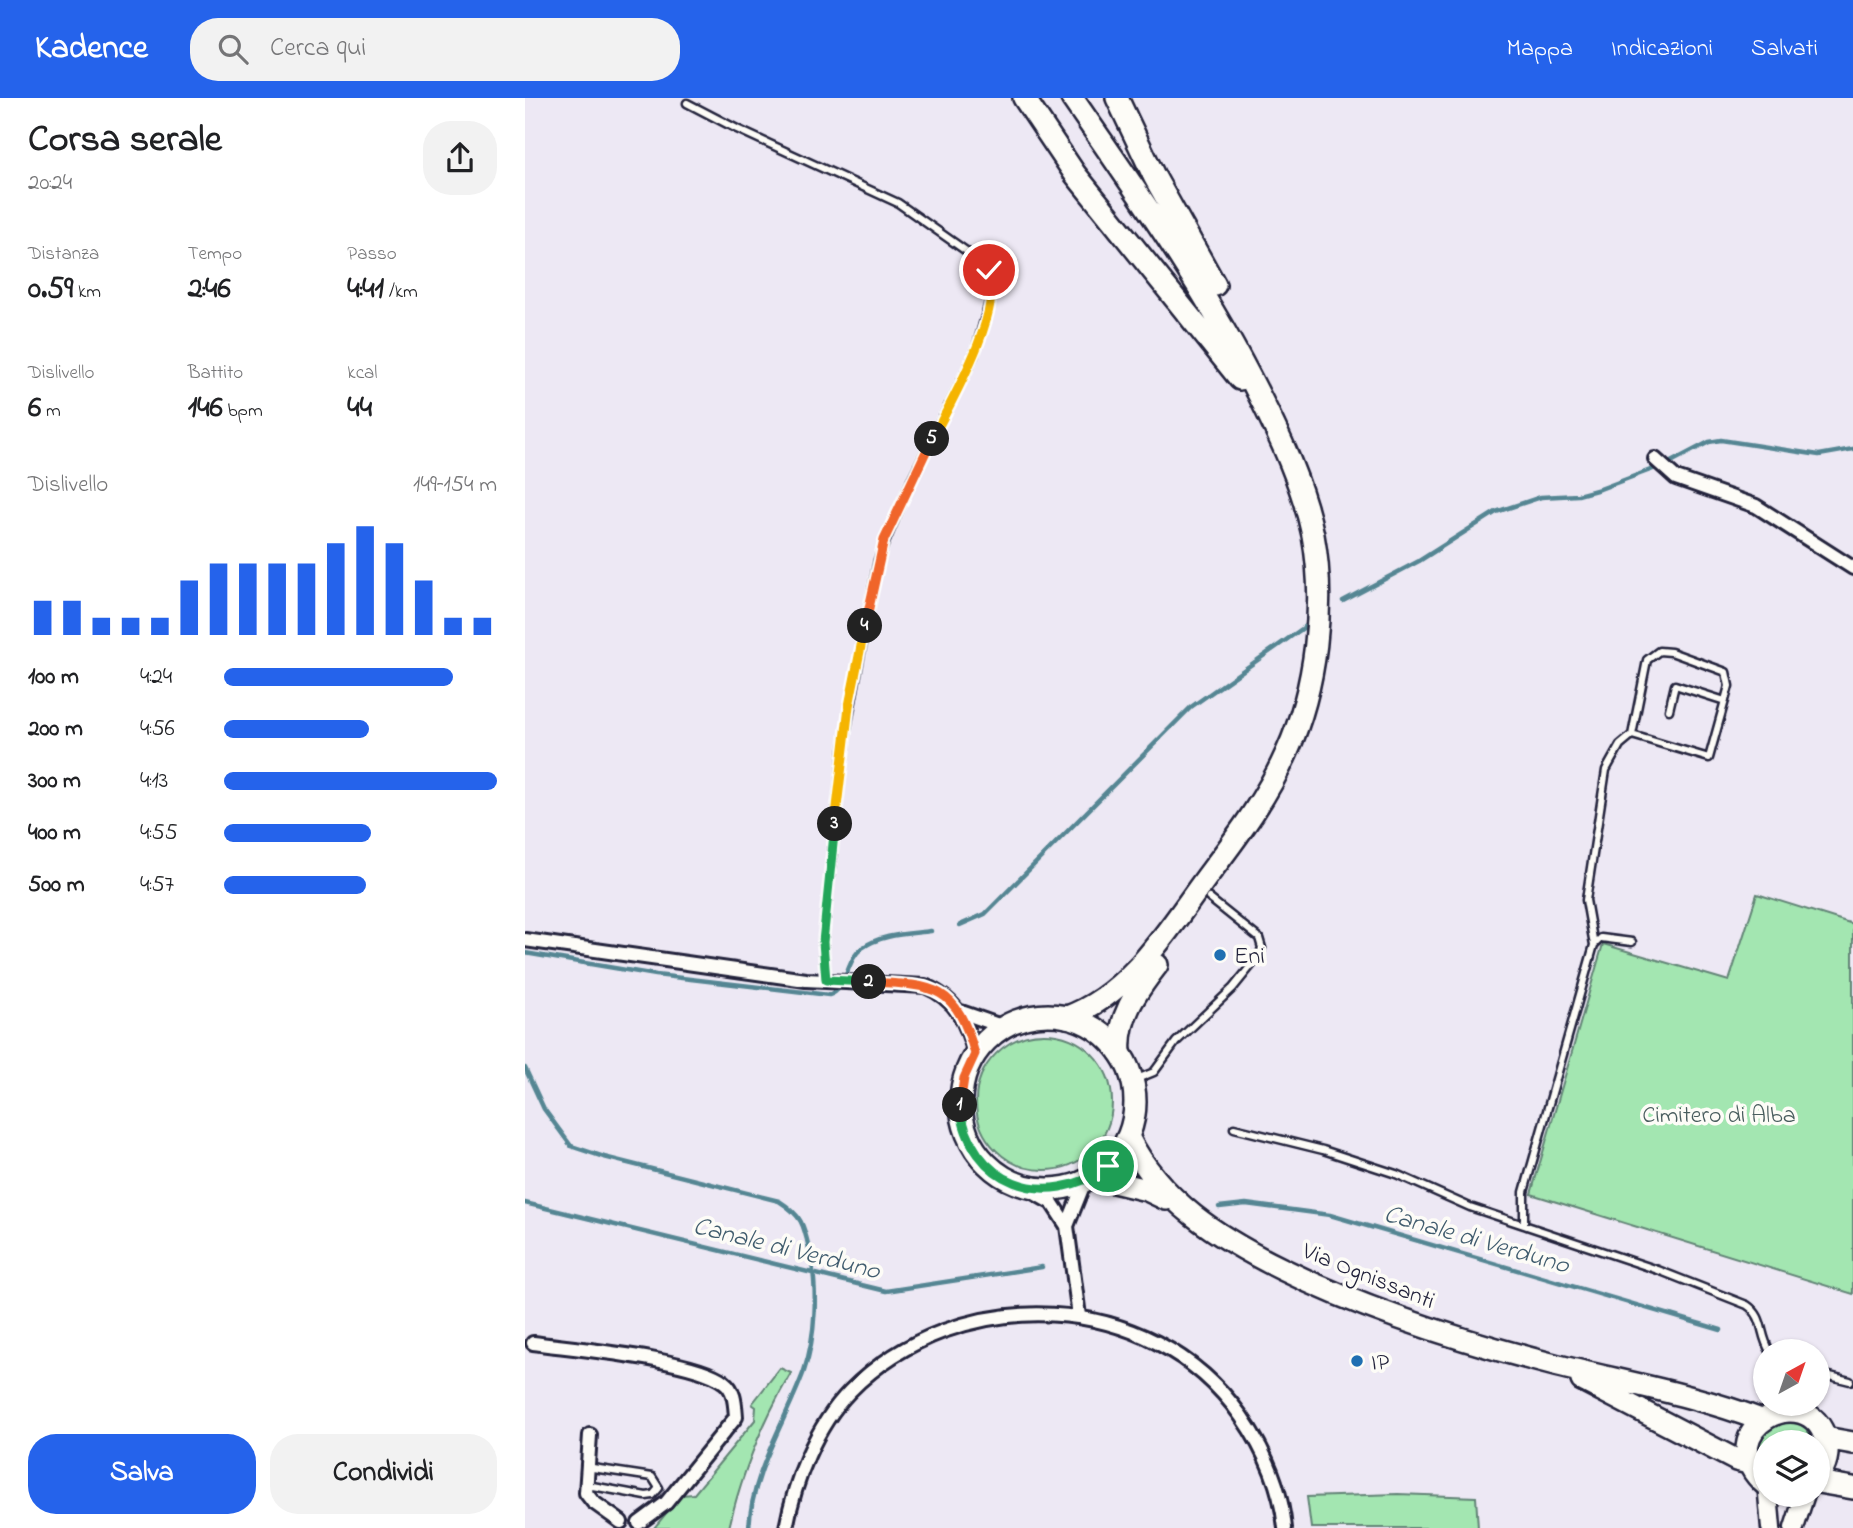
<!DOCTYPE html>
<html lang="it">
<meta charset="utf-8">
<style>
:root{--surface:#fff;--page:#f2f2f2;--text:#202124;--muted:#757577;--accent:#2563eb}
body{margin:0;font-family:"Indie Flower",sans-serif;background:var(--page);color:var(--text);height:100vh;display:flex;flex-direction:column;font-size:26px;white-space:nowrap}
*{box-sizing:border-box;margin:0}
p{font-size:23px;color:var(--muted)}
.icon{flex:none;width:38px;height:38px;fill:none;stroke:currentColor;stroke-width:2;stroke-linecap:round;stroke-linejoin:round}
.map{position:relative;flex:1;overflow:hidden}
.drawer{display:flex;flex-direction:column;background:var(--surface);width:525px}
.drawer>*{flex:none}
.needle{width:46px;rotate:40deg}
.buttons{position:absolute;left:1228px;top:1241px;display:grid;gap:14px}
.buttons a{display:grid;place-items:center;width:77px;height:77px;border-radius:50%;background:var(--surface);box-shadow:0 2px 5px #0004;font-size:35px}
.pin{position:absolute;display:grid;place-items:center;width:60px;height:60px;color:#fff;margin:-30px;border:4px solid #fff;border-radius:50%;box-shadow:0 2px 7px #0007}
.km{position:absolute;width:35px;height:35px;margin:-18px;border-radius:50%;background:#222;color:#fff;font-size:19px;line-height:35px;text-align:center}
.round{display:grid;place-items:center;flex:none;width:74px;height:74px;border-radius:28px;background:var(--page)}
.overview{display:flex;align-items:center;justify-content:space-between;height:119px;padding:0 28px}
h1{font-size:38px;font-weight:700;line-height:52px}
.figures{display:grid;grid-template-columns:repeat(3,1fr);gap:10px;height:119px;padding:7px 28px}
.figures div{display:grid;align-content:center}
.figures b{font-size:30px;font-weight:700}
.figures small{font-size:19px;font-weight:400}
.figures p{font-size:19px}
.chart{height:196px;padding:14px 28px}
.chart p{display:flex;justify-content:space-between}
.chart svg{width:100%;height:126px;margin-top:7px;stroke:var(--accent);stroke-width:6}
.primary-button{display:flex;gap:14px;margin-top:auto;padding:14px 28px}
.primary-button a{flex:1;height:80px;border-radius:28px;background:var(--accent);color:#fff;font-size:28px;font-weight:700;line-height:80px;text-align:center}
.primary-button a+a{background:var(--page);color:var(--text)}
ul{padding:0 28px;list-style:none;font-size:23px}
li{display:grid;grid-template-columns:112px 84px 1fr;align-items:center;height:52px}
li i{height:18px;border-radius:9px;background:var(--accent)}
header{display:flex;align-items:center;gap:42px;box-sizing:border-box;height:98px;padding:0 35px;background:var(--accent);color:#fff}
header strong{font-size:33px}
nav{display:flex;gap:38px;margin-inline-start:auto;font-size:24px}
.search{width:490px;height:63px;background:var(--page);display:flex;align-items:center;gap:18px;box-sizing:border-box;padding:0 24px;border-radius:28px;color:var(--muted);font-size:26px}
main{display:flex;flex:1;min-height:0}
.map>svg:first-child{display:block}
</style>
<header>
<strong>Kadence</strong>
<div class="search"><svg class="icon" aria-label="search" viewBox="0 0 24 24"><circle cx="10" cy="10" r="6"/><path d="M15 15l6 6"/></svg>Cerca qui</div>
<nav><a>Mappa</a><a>Indicazioni</a><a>Salvati</a></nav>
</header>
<main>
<section class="drawer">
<div class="overview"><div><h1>Corsa serale</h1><p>20:24</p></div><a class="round"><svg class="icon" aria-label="share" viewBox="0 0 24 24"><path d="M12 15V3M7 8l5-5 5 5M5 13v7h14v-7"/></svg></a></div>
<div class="figures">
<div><p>Distanza</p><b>0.59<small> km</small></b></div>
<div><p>Tempo</p><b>2:46</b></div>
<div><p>Passo</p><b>4:41<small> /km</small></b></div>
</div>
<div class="figures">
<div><p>Dislivello</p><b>6<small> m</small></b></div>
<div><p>Battito</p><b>146<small> bpm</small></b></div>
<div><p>kcal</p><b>44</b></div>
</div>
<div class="chart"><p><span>Dislivello</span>149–154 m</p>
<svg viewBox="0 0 160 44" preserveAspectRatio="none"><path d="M5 44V32M15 44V32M25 44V38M35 44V38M45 44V38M55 44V25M65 44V19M75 44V19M85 44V19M95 44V19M105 44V12M115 44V6M125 44V12M135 44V25M145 44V38M155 44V38"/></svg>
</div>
<ul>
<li><b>100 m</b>4:24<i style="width:84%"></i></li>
<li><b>200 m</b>4:56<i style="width:53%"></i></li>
<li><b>300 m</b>4:13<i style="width:100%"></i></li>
<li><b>400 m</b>4:55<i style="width:54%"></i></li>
<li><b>500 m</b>4:57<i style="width:52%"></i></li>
</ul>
<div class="primary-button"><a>Salva</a><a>Condividi</a></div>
</section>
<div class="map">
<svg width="1328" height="1430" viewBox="0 0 1328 1430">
<rect width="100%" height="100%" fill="#ede8f4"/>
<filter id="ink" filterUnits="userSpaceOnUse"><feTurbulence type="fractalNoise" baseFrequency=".0143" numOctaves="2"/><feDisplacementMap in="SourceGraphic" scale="14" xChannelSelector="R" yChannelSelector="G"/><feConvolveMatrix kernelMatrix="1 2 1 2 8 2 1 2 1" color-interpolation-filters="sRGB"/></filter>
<g filter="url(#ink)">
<!-- green -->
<path fill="#a3e6b1" stroke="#628476" stroke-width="2" d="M1232,796l96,30v370l-322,-100 72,-250 126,37z
M451 1004a68 68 0 1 1 136 0a68 68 0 1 1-136 0Z
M255,1270l11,5c-29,50 -49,98 -62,155h-75l27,-33 13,-1 61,-74 1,-13 -4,-3z
M1270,1323l16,10 5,11h-50v30l-9,-22c7,-22 16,-28 38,-29z
M873,1396l78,3 2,31h-167l-4,-31z"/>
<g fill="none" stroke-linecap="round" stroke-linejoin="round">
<!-- stream -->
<path stroke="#558693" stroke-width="4.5" d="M818,503l76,-40 77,-49 45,-15 37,-2 22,-6 69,-26 40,-21 12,-2 98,15 34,-6
M435,827l25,-11 206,-207 115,-81
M0,855l131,22 173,20c18,-5 17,-35 33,-47 19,-14 46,-14 69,-17
M0,970l19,41 27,37 33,11 175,44c24,15 25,25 31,52 8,36 6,83 -6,118 -19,52 -52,100 -55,157
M0,1105l361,88 156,-24
M694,1109l27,-3 84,11 391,115"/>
<!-- service casing -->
<g stroke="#22223b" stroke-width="11">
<path id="service" d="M162,5l50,26 161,74 78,55 13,12 4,18 -19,68 -61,120 -35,84 -35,190 -20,191 3,39
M1134,553l12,1 55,20 3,14 -20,72 -77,-23 15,-75z
M1144,612l6,-25 50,16
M1069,847l-8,-45 20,-130 14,-25 12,-10
M607,983l22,-9 22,-30 57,-54 26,-32 3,-8 -3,-10 -50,-40
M709,1030l89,22 73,24 74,33 188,63 89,35c18,12 12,29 23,46
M999,1127v-33l70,-247 7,-7 31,4
M1293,1275l32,8
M61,1369l66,10 7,11 -6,7 -7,1 -59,-11"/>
</g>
<!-- minor casing -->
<g stroke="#22223b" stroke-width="18">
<path id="minor" d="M1130,361l21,19 80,28 97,62
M0,842l281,40 119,6c33,14 41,36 50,68
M436,914l43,15
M497,1088l30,17 15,23 12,90
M542,1128l18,-45
M8,1245c43,6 161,16 191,39 11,8 11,23 12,35l-70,86 -27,20
M65,1337l-4,58 7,9 28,20
M261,1430c9,-48 29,-101 64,-137 108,-109 301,-103 391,25 23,33 40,71 44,112"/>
</g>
<!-- secondary casing -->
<g stroke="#22223b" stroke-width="23">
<path id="secondary" d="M1243,1396l3,34
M1269,1430l11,-34"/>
</g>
<!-- primary casing -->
<g stroke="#22223b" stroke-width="26">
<path id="primary" d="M436 1004a87 87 0 1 1 174 0a87 87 0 1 1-174 0Z
M603,1039c32,64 91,101 154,132 85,42 177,71 269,95 70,18 143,30 210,56
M568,1079l54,13 19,9
M1057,1282l154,80 13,3
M1300,1340l28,5
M1293,1384l35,6
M1241,1387c-61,-54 43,-110 60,-44 3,12 0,25 -8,35"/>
</g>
<!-- trunk casing -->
<g stroke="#22223b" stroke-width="26">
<path id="trunk" d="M499,0l51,76 165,205
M592,0l37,78 61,109
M542,919c66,-24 104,-93 145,-147 28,-37 56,-75 75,-118 29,-64 39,-148 26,-217 -10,-49 -32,-96 -54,-140 -53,-106 -120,-200 -187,-297
M595,955c-3,-35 16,-61 37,-88"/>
</g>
<!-- service -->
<use href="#service" stroke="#fdfcf7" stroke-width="6"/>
<!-- minor -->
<use href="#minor" stroke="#fdfcf7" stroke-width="12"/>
<!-- secondary -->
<use href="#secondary" stroke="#fdfcf7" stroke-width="18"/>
<!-- primary -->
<use href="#primary" stroke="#fdfcf7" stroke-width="21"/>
<!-- trunk -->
<use href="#trunk" stroke="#fdfcf7" stroke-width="21"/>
</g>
</g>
<g fill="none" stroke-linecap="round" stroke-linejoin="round" filter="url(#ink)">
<!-- split-1 casing -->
<g stroke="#fff" stroke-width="14">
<path id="split-1" d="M435,1007c9,79 86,107 148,61"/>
</g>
<!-- split-2 casing -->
<g stroke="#fff" stroke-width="14">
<path id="split-2" d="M344,884c66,3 87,3 106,72l-11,24 -4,27"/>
</g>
<!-- split-3 casing -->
<g stroke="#fff" stroke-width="14">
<path id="split-3" d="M310,726l-12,118 3,38 43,2"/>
</g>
<!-- split-4 casing -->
<g stroke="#fff" stroke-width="14">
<path id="split-4" d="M310,726l14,-118 16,-80"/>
</g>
<!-- split-5 casing -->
<g stroke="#fff" stroke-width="14">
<path id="split-5" d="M340,528l19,-86 48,-101"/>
</g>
<!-- split-6 casing -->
<g stroke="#fff" stroke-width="14">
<path id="split-6" d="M407,341c19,-37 72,-128 57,-169"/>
</g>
<!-- split-1 -->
<use href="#split-1" stroke="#22a559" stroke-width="9"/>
<!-- split-2 -->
<use href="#split-2" stroke="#f0652b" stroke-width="9"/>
<!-- split-3 -->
<use href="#split-3" stroke="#22a559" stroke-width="9"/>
<!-- split-4 -->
<use href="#split-4" stroke="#f5b400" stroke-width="9"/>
<!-- split-5 -->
<use href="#split-5" stroke="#f0652b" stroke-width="9"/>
<!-- split-6 -->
<use href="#split-6" stroke="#f5b400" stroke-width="9"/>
</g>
<!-- markers -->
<g fill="#1f6fb2" stroke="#fdfcf7" stroke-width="2.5">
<circle cx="695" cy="857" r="7"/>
<circle cx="832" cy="1263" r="7"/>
</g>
<g text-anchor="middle" stroke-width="7" stroke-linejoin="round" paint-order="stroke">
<!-- poi labels -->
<g font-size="24" fill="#22223b" stroke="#fdfcf7" text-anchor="start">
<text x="709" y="865">Eni</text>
<text x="846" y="1271">IP</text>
</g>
<!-- park labels -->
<g font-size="24" fill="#495d5e" stroke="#fdfcf7">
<text x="1194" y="1024">Cimitero di Alba</text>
</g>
<!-- street labels -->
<g font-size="24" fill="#22223b" stroke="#fdfcf7">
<text transform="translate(844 1177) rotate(22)" y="8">Via Ognissanti</text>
</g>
<!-- water labels -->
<g font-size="26" font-style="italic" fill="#405c6e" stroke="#fdfcf7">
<text transform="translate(952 1140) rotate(16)" y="9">Canale di Verduno</text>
<text transform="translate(262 1149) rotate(14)" y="9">Canale di Verduno</text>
</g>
</g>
</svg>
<div class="buttons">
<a><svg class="needle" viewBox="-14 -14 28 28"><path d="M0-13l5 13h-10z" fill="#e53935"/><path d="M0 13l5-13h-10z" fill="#757577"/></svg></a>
<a><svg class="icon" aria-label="layers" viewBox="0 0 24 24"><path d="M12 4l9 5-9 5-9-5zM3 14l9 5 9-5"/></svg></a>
</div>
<div class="pin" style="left:583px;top:1068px;background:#1e9e55"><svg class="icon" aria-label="arrive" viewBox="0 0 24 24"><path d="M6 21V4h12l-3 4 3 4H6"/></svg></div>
<div class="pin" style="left:464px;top:172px;background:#d93025"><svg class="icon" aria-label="check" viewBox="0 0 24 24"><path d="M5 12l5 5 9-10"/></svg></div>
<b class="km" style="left:435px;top:1007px">1</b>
<b class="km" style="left:344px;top:884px">2</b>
<b class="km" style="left:310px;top:726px">3</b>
<b class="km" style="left:340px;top:528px">4</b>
<b class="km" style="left:407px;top:341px">5</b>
</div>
</main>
